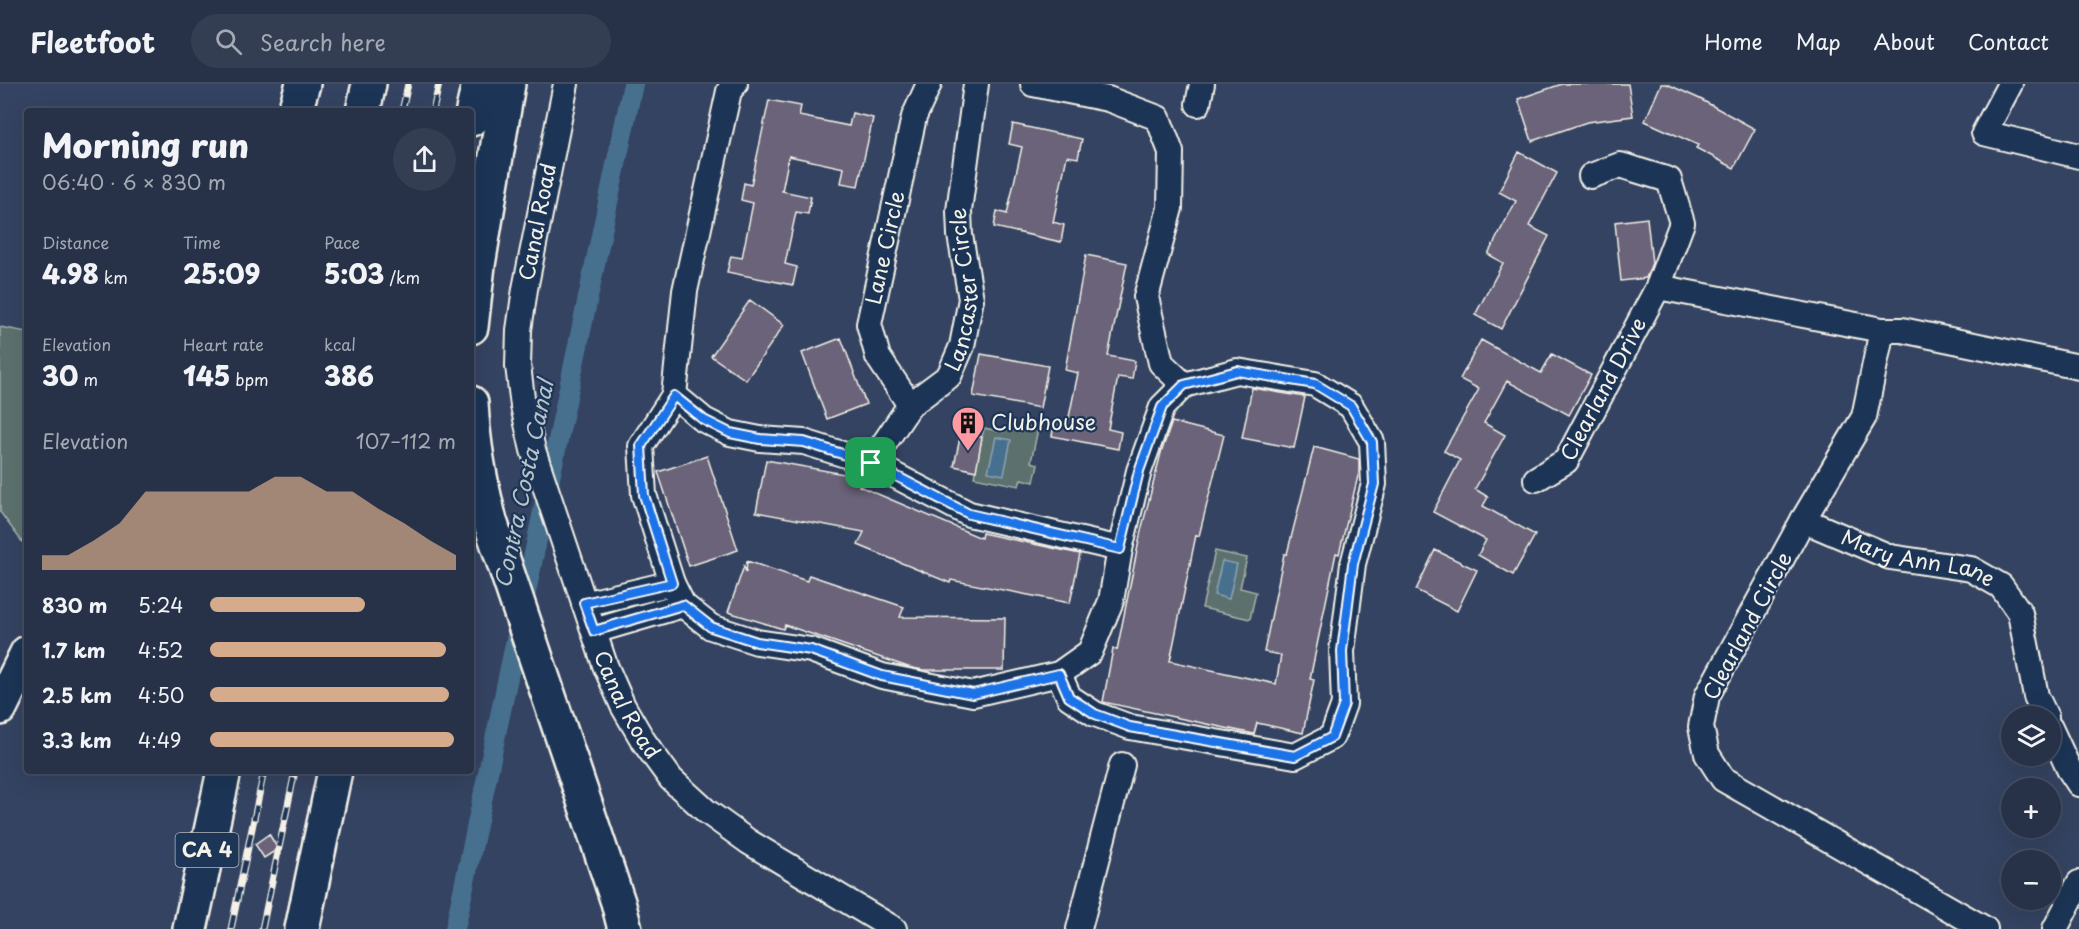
<!DOCTYPE html>
<meta charset="utf-8">
<style>
:root{--surface:#273249;--page:#333e53;--text:#f1f3f6;--muted:#a4aab4;--line:#434d61;--accent:#d6ab8b}
body{margin:0;font-family:"Playpen Sans",sans-serif;background:var(--page);color:var(--text);height:100vh;display:flex;flex-direction:column;font-size:22px;white-space:nowrap}
*{box-sizing:border-box;margin:0}
p{font-size:20px;color:var(--muted)}
.icon{flex:none;width:33px;height:33px;fill:none;stroke:currentColor;stroke-width:2;stroke-linecap:round;stroke-linejoin:round}
.map{position:relative;flex:1;overflow:hidden}
.panel{position:absolute;left:24px;top:24px;width:450px;height:666px;display:flex;flex-direction:column;background:var(--surface);border-radius:6px;box-shadow:0 6px 24px #0002,0 0 0 2px var(--line)}
.panel>*{flex:none}
.controls{position:absolute;left:2001px;top:622px;display:grid;gap:12px}
.controls a{display:grid;place-items:center;width:60px;height:60px;border-radius:50%;background:var(--surface);box-shadow:0 6px 24px #0002,0 0 0 2px var(--line);font-size:30px}
.pin{position:absolute;display:grid;place-items:center;width:51px;height:51px;color:#fff;margin:-26px;border-radius:12px;box-shadow:0 3px 9px #0006}
.round{display:grid;place-items:center;flex:none;width:63px;height:63px;border-radius:32px;background:var(--page)}
.overview{display:flex;align-items:center;justify-content:space-between;height:102px;padding:0 18px}
h1{font-size:33px;font-weight:800;line-height:45px}
.stats{display:grid;grid-template-columns:repeat(3,1fr);gap:9px;height:102px;padding:6px 18px}
.stats div{display:grid;align-content:center}
.stats b{font-size:26px;font-weight:800}
.stats small{font-size:16px;font-weight:400}
.stats p{font-size:16px}
.chart{height:168px;padding:12px 18px}
.chart p{display:flex;justify-content:space-between}
.chart svg{width:100%;height:108px;margin-top:6px;fill:var(--accent);opacity:.7}
ul{padding:0 18px;list-style:none;font-size:20px}
li{display:grid;grid-template-columns:96px 72px 1fr;align-items:center;height:45px}
li i{height:15px;border-radius:8px;background:var(--accent)}
header{display:flex;align-items:center;gap:36px;box-sizing:border-box;height:84px;padding:0 30px;background:var(--surface);border-bottom:2px solid var(--line)}
header strong{font-size:28px}
nav{display:flex;gap:33px;margin-inline-start:auto;font-size:21px}
.search{width:420px;height:54px;background:var(--page);display:flex;align-items:center;gap:15px;box-sizing:border-box;padding:0 21px;border-radius:33px;color:var(--muted);font-size:22px}
.map>svg:first-child{display:block}
</style>
<header>
<strong>Fleetfoot</strong>
<div class="search"><svg class="icon" aria-label="search" viewBox="0 0 24 24"><circle cx="10" cy="10" r="6"/><path d="M15 15l6 6"/></svg>Search here</div>
<nav><a>Home</a><a>Map</a><a>About</a><a>Contact</a></nav>
</header>
<div class="map">
<svg width="2079" height="845" viewBox="0 0 2079 845">
<rect width="100%" height="100%" fill="#344361"/>
<filter id="ink" filterUnits="userSpaceOnUse"><feTurbulence type="fractalNoise" baseFrequency=".0167" numOctaves="2"/><feDisplacementMap in="SourceGraphic" scale="12" xChannelSelector="R" yChannelSelector="G"/><feConvolveMatrix kernelMatrix="1 2 1 2 8 2 1 2 1" color-interpolation-filters="sRGB"/></filter>
<g filter="url(#ink)">
<!-- green -->
<path fill="#5b716d" stroke="#a8b1aa" stroke-width="1.5" d="M0,243l27,5v192l-4,19 -23,-31z
M1026,342l12,3 -7,33 7,2 -4,18 -13,-3 -2,7 -45,-9 10,-49 19,4 2,-5 20,4z
M1215,467l32,7 -7,30 16,4 -6,27 -48,-11z"/>
<!-- water -->
<path fill="#476f8f" stroke="#8ca3b3" stroke-width="1.5" d="M996,353l15,3 -7,35 -16,-3z
M1222,477l15,3 -8,35 -15,-4z"/>
<g fill="none" stroke-linecap="round" stroke-linejoin="round">
<!-- canal -->
<path stroke="#476f8f" stroke-width="20" d="M455,845l178,-845"/>
</g>
<!-- building -->
<path fill="#6a6479" stroke="#f4f1e8" stroke-width="1.5" d="M1562,0h66l5,32 -46,6 -55,19 -14,-42z
M1661,0h6l33,15 55,30 -21,39 -38,-20 2,-3 -53,-24z
M769,16l32,6 -2,10 50,10 3,-13 21,5 -15,68 -17,-3 3,-15 -55,-12 -7,35 29,6 -3,17 -12,-2 -11,52 12,3 -4,18 -66,-13 4,-16 11,2 11,-55 -12,-3 3,-17 7,2z
M1013,40l69,15 -4,19 -11,-2 -14,66 11,3 -3,17 -67,-15 3,-16 10,3 15,-67 -13,-3z
M1519,68l38,21 -28,53 20,10 -48,93 -26,-14 28,-52 -15,-9 28,-53 -17,-9z
M1647,134l5,45 -6,15 -25,3 -6,-59z
M1086,171l41,8 -19,93 27,5 -3,18 -14,-2 -10,52 13,3 -3,17 -66,-13 3,-17 13,3 10,-49 -13,-3z
M750,216l34,25 -38,55 -35,-24z
M841,254l25,66 -39,15 -25,-66z
M1481,256l60,33 11,-19 39,21 -22,40 -62,-34 -23,42 21,12 -30,54 13,8 -5,9 52,29 -22,40 -35,-20 8,-15 -53,-28 27,-52 -16,-9 35,-62 -19,-10z
M981,270l67,12 -8,42 -67,-12z
M1252,304l53,9 -11,51 -52,-10z
M1172,338l52,13 -25,101 -3,-1 -26,126 106,23 5,-29 -17,-3 20,-98h3l27,-107 45,12v13l-20,82 -3,-1 -26,126 4,1 -11,53 -46,-10 -3,11 -151,-32 10,-53 4,1 24,-119 20,-78z
M961,349l21,4 -6,34 -22,-5z
M707,372l31,94 -49,16 -31,-94z
M766,376l95,17 -2,9 122,52 1,-5 98,21 -10,49 -119,-23 -1,3 -92,-38 6,-13 -108,-20z
M1435,466l42,20 -20,41 -41,-21z
M747,477l60,20 2,-6 95,32 -4,10 105,1 -1,52h-81l-15,-3 -123,-42 -2,4 -55,-17 16,-46 2,6z
M269,750l9,15 -14,9 -9,-14z"/>
<g fill="none" stroke-linecap="round" stroke-linejoin="round">
<!-- minor casing -->
<g stroke="#f4f1e8" stroke-width="28">
<g id="minor">
<path id="s1" d="M566,0l-41,205 -6,41 -1,36 5,40 10,44 72,215 18,41 21,36 27,37 35,32 43,31 145,87"/>
<path d="M735,0l-6,7 -44,200 -11,104 -33,51 3,49 28,88 11,22 28,22 46,15 54,8 71,26 91,18 86,-20 31,-22 21,-51 9,-52 19,-78 23,-64 22,-22"/>
<path d="M1033,0l75,15 50,19 13,34 -1,56 -24,89 15,66 23,22"/>
<path d="M2010,0l-26,49 95,23"/>
<path d="M1198,20l4,-20"/>
<path d="M1658,203l224,43h20l177,37"/>
<path d="M1882,246l-18,87 -61,103 -96,176 -6,31 6,27 16,25 262,150"/>
<path d="M674,311l30,25 26,13 30,6 44,3 67,21 98,51 151,35"/>
<path id="s2" d="M910,321l-32,-48 -9,-33 45,-207 15,-33"/>
<path id="s3" d="M871,379l39,-58 39,-29 13,-30 9,-47 -11,-64 -1,-24 17,-127"/>
<path id="s4" d="M1536,395l30,-18 92,-174 24,-64 -13,-43 -49,-15 -29,11"/>
<path id="s5" d="M1803,436l87,37 81,12 30,17 19,27 16,83 10,21"/>
<path d="M584,520l88,-21"/>
<path d="M594,547l89,-26"/>
<path d="M1059,590l10,23 26,17 35,13 165,29 37,-19 12,-33 -2,-53 11,-87 21,-80 -2,-42 -21,-36 -36,-22 -78,-13 -53,14"/>
<path d="M2050,644l19,41 10,15"/>
<path d="M1079,845l43,-164"/>
<path d="M2055,845l24,-46"/>
</g>
</g>
<!-- highway casing -->
<g stroke="#f4f1e8" stroke-width="38">
<path id="highway" d="M295,27l8,-27
M363,27l6,-27
M471,35l8,-35
M471,243l7,-62 30,-181
M471,319c2,40 9,79 19,118l128,381 7,27
M0,624l27,-55
M190,845l34,-158
M302,845l33,-158"/>
</g>
<!-- minor -->
<use href="#minor" stroke="#1d3557" stroke-width="24"/>
<!-- highway -->
<use href="#highway" stroke="#1d3557" stroke-width="33"/>
<!-- rail casing -->
<g stroke="#f4f1e8" stroke-width="7">
<path id="rail" d="M402,27l6,-27
M433,27l6,-27
M231,845l33,-158
M262,845l33,-158"/>
</g>
<!-- rail -->
<use href="#rail" stroke="#1d3557" stroke-width="4.5" stroke-dasharray="14" stroke-linecap="butt"/>
</g>
</g>
<g fill="none" stroke-linecap="round" stroke-linejoin="round" filter="url(#ink)">
<!-- route casing -->
<g stroke="#fff" stroke-width="12">
<path id="route" d="M1237,287l78,13 36,22 21,36 2,42 -21,80 -11,87 2,53 -12,33 -37,19 -165,-29 -35,-13 -26,-17 -10,-23 -86,20 -91,-18 -71,-26 -54,-8 -46,-15 -28,-22 -89,26 -10,-28 88,-20 -28,-88 -3,-49 33,-50 30,24 26,13 30,6 44,3 67,21 98,51 151,35 19,-78 23,-64 22,-22z"/>
</g>
<!-- route -->
<use href="#route" stroke="#1a73e8" stroke-width="8"/>
</g>
<!-- icons -->
<defs>
<g id="building-pin" transform="scale(1.725)"><path d="M0 17L-7.5 6A9.5 9.5 0 1 1 7.5 6Z" fill="#ff9aa2" stroke="#1d3557"/><path d="M-4-6H4V6H1V3H-1V6H-4ZM-2.5-4.3h1.7v1.8h-1.7ZM.8-4.3h1.7v1.8H.8ZM-2.5-1h1.7V.8h-1.7ZM.8-1h1.7V.8H.8Z" fill="#111"/></g>
</defs>
<g fill-rule="evenodd">
<use href="#building-pin" x="968" y="339"/>
</g>
<g text-anchor="middle" stroke-width="4.5" stroke-linejoin="round" paint-order="stroke">
<!-- shield labels -->
<rect fill="#1d3557" stroke="#b4b9bc" stroke-width="1.5" x="175.5" y="749" width="63" height="34" rx="4.5"/>
<g font-size="20" font-weight="bold" fill="#f4f1e8">
<text x="207" y="773">CA 4</text>
</g>
<!-- street labels -->
<g font-size="21" fill="#f4f1e8" stroke="#1d3557">
<text transform="translate(538 138) rotate(-79)" y="7">Canal Road</text>
<text dy="7" stroke="none"><textPath href="#s2" startOffset="170">Lane Circle</textPath></text>
<text dy="7" stroke="none"><textPath href="#s3" startOffset="208">Lancaster Circle</textPath></text>
<text dy="7" stroke="none"><textPath href="#s4" startOffset="116">Clearland Drive</textPath></text>
<text dy="7" stroke="none"><textPath href="#s5" startOffset="122">Mary Ann Lane</textPath></text>
<text transform="translate(1748 542) rotate(-62)" y="7">Clearland Circle</text>
<text dy="7" stroke="none"><textPath href="#s1" startOffset="644">Canal Road</textPath></text>
</g>
<!-- poi labels -->
<g font-size="21" fill="#f4f1e8" stroke="#1d3557" text-anchor="start">
<text x="991" y="346">Clubhouse</text>
</g>
<!-- water labels -->
<g font-size="22" font-style="italic" fill="#b7c4c9" stroke="#1d3557">
<text transform="translate(524 400) rotate(-78)" y="8">Contra Costa Canal</text>
</g>
</g>
</svg>
<div class="controls">
<a><svg class="icon" aria-label="layers" viewBox="0 0 24 24"><path d="M12 4l9 5-9 5-9-5zM3 14l9 5 9-5"/></svg></a>
<a>+</a>
<a>−</a>
</div>
<div class="pin" style="left:871px;top:379px;background:#1e9e55"><svg class="icon" aria-label="arrive" viewBox="0 0 24 24"><path d="M6 21V4h12l-3 4 3 4H6"/></svg></div>
<section class="panel">
<div class="overview"><div><h1>Morning run</h1><p>06:40 · 6 × 830 m</p></div><a class="round"><svg class="icon" aria-label="share" viewBox="0 0 24 24"><path d="M12 15V3M7 8l5-5 5 5M5 13v7h14v-7"/></svg></a></div>
<div class="stats">
<div><p>Distance</p><b>4.98<small> km</small></b></div>
<div><p>Time</p><b>25:09</b></div>
<div><p>Pace</p><b>5:03<small> /km</small></b></div>
</div>
<div class="stats">
<div><p>Elevation</p><b>30<small> m</small></b></div>
<div><p>Heart rate</p><b>145<small> bpm</small></b></div>
<div><p>kcal</p><b>386</b></div>
</div>
<div class="chart"><p><span>Elevation</span>107–112 m</p>
<svg viewBox="0 0 160 44" preserveAspectRatio="none"><path d="M0 44V38L10 38L20 32L30 25L40 12L50 12L60 12L70 12L80 12L90 6L100 6L110 12L120 12L130 19L140 25L150 32L160 38V44z"/></svg>
</div>
<ul>
<li><b>830 m</b>5:24<i style="width:63%"></i></li>
<li><b>1.7 km</b>4:52<i style="width:96%"></i></li>
<li><b>2.5 km</b>4:50<i style="width:97%"></i></li>
<li><b>3.3 km</b>4:49<i style="width:99%"></i></li>
</ul>
</section>
</div>
